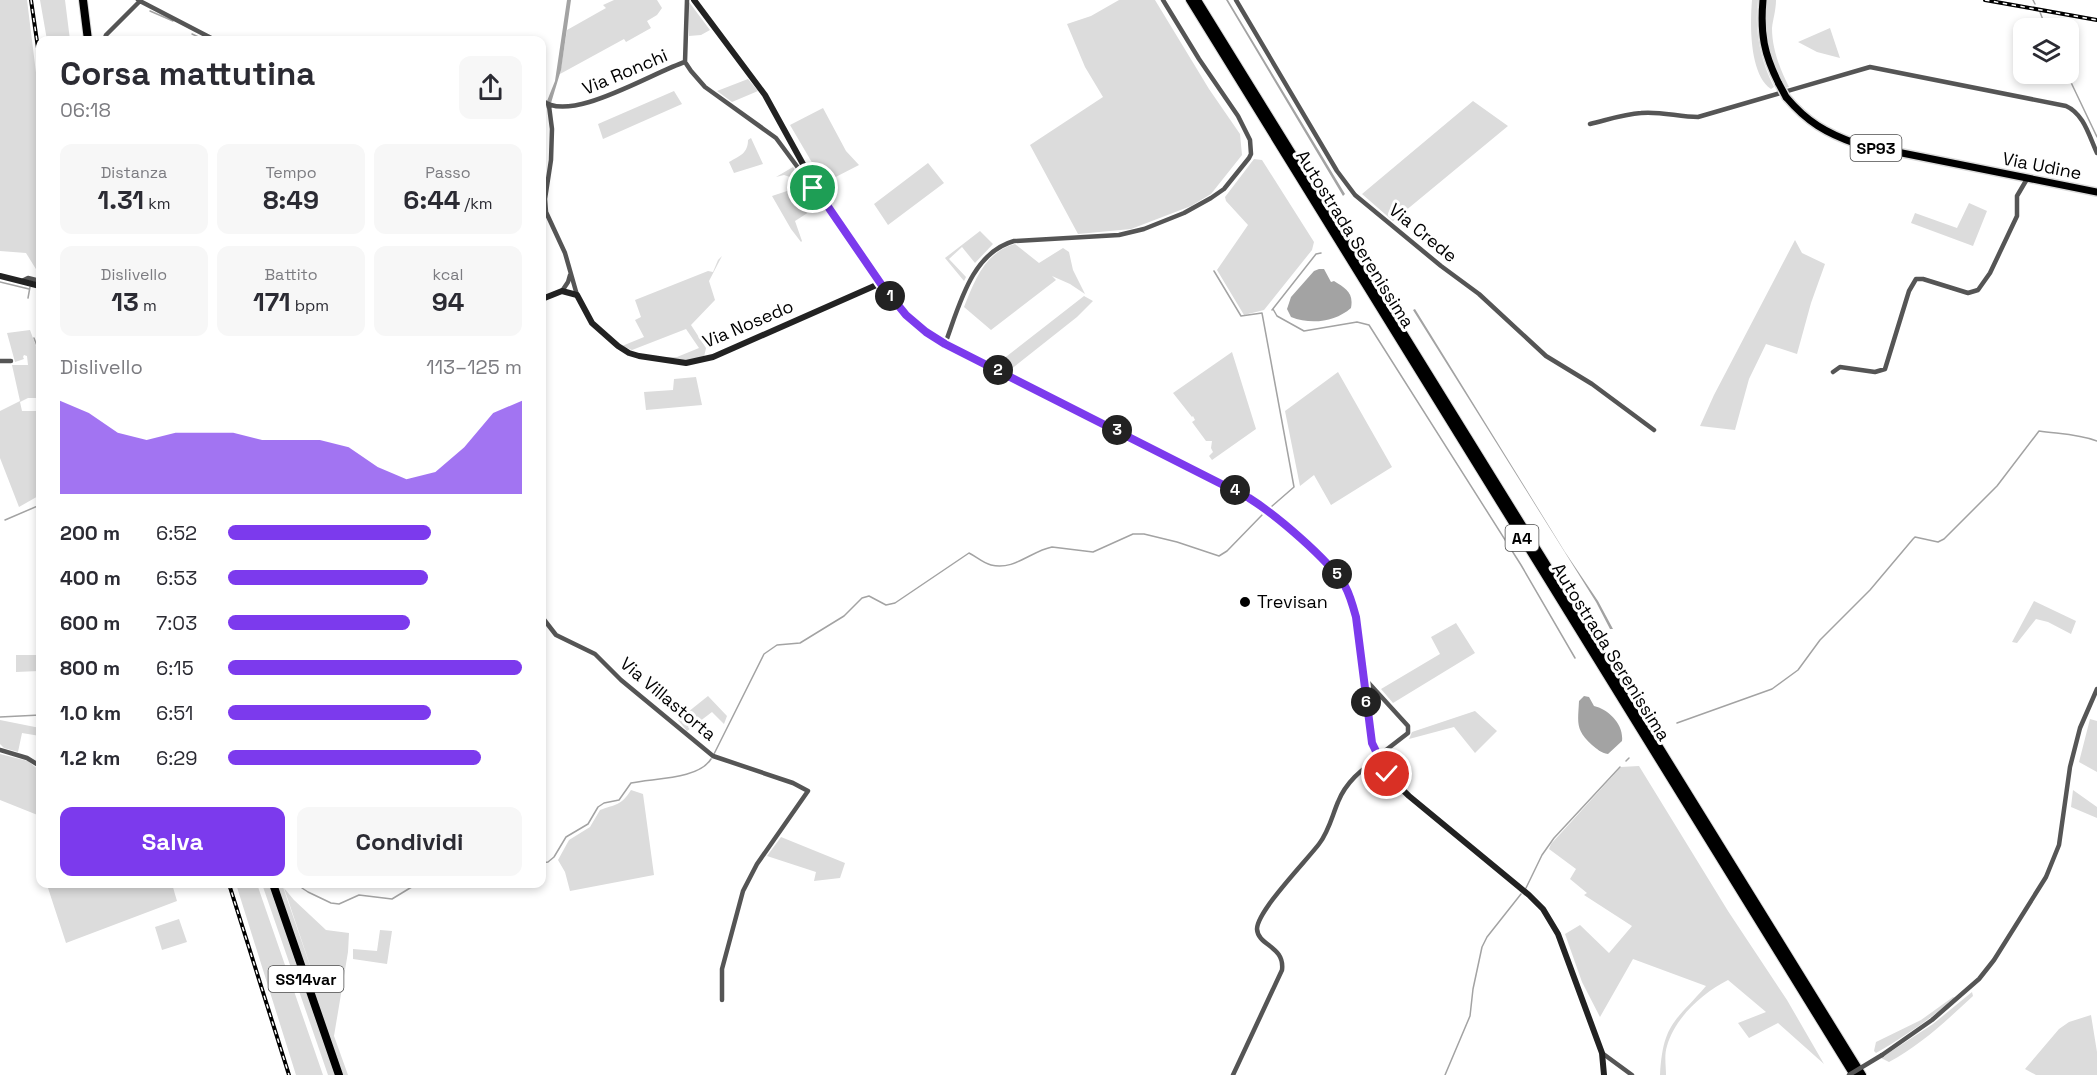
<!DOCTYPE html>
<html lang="it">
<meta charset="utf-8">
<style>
:root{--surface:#fff;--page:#f7f7f7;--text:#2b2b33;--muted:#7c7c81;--accent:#7c3aed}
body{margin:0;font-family:"Space Grotesk",sans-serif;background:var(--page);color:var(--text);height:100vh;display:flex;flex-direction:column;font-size:22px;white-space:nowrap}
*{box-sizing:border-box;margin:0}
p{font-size:20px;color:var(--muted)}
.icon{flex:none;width:33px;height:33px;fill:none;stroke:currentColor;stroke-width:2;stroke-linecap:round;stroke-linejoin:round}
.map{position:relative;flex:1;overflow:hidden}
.panel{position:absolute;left:36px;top:36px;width:510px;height:852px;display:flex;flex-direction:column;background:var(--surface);border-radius:12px;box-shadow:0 3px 9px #0003}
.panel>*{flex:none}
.buttons{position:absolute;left:2013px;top:18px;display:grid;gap:12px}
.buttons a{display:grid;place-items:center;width:66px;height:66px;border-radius:12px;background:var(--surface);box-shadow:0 3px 9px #0003;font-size:30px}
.pin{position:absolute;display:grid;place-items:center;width:51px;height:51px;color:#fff;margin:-26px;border:3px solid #fff;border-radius:50%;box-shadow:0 2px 6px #0007}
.km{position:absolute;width:30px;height:30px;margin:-15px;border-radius:50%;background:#222;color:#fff;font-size:16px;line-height:30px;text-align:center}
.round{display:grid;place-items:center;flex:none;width:63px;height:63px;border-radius:12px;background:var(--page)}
.head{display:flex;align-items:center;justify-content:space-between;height:102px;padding:0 24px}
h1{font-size:33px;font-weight:700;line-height:45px}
.metrics{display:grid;grid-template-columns:repeat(3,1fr);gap:9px;height:102px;padding:6px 24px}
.metrics div{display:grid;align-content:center;border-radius:12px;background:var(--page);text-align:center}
.metrics b{font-size:26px;font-weight:700}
.metrics small{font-size:16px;font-weight:400}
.metrics p{font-size:16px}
.chart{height:168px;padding:12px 24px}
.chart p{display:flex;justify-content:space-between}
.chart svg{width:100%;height:108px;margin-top:6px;fill:var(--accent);opacity:.7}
.action{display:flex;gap:12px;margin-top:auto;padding:12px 24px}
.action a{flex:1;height:69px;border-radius:12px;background:var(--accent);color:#fff;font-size:24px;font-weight:700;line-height:69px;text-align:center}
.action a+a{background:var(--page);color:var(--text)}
ul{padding:0 24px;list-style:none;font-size:20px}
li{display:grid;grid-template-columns:96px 72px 1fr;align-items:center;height:45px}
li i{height:15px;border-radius:8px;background:var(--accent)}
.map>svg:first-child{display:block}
</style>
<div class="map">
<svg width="2097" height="1075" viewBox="0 0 2097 1075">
<rect width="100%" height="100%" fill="#fff"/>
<!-- green -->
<path fill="#dcdcdc" d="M0,0h27l13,105 -1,169 -13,-21 -26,-2z
M40,0h25l5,40h-23z
M614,0h43l5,8 -5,7 -10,6 4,7 -25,14 -2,-3 -64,35 7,-44 39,-22 -3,-3z
M1119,0h36l54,89 31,45 2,21 -31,39 -20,12 -60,23 -53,5 -48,-89 73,-48 -18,-30 -18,-43 24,-8z
M1752,0h6c-4,30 2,59 16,87l-3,2c-22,-15 -21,-66 -19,-89z
M1766,0h10c0,10 -3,19 -4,28 0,21 8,41 17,59l-4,1c-18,-30 -22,-54 -19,-88z
M689,2l21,28 -9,5 -12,1z
M1830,28l10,30 -23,-6 -19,-10z
M748,79l10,12 -26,11 -15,-11z
M674,91l8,13 -79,35 -5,-15z
M1473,101l35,25 -115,95 -31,-27z
M823,108l23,43 13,14 -35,18 -34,-58z
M751,138l12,26 -29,9 -5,-11c11,-6 19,-9 19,-22z
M1254,159l8,1 52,82 -2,8 -48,60 -20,5 -27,-45 31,-45 -22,-24 -1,-4z
M928,163l16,20 -56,42 -14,-21z
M793,167l27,38 -25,16 7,20 -1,1 -10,-13 -19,-33 18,-6 3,-3 -3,-10 -6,-2 -8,2z
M1969,203l18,8 -14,35 -62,-23 4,-10 42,15z
M980,231l13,13 -18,19 -13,-16 -13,12 17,18 -2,4 -19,-23z
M1795,240l7,13 23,11 -14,39 -14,51 -31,-10 -17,35 -14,51 -35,-4 14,-31z
M1015,244l24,19 24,-15 6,4 4,18 12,24 -15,-10 -18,-8 4,4 -65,50 -27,-23c11,-27 21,-55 51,-63z
M722,256l-13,25 6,19 -24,25 15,23 -2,9 -16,5 -26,-5h15l22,-9 -13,-19 -54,21 -10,-4 22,-9 -9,-17 6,-3 -6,-17 73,-29 5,1 5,-12z
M1084,296l9,5 -16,16 -67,53 -12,-7z
M30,330l10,27v41h-12l-8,4 2,9h18v84l-21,12 -19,-49v-47l20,-10 -8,-36h16l-1,-9 -3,-1 -1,2 1,2 -9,3 -8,-29z
M1232,352l24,77 -44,31 -3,-4 4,-4 -2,-4 1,-7h-6l-14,-19 3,-2 -2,-4 -1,1 -19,-24z
M1338,372l54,95 -61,38 -17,-30 -14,11 -15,-75z
M696,377l6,28 -56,5 -2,-18 29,-2 1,-11z
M2034,601l42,20 -5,13 -23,-12 -12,-3 -19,24 -5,-1z
M1456,623l19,30 -82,50 -12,-14 59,-35 -9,-17z
M16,655h22l1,16 -23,1z
M708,696l19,20 -3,8 -12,-12 -25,19 -9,-11z
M1475,711l22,20 -22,22 -21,-26 -45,12 3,-7z
M2090,719l7,2v51l-18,-10z
M0,720l40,8v8l-18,-3 -4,19 -14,-4 -4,-4z
M0,754l28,7 12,10v45l-40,-16z
M1639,766l89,145 59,89 37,64 -46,-41 -29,15 -11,-15 28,-11 -38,-32c-26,13 -53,38 -61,66 -3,9 -1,20 -1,29h-6c3,-52 15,-53 46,-89l-73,-27 -33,58 -18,-35 -17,-48 15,-9 29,28 23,-27 -48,-31 3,-2 -17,-14 6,-10 -27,-20 2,-5 70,-77z
M631,790l12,4 11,81 -84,16 -5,-19 -7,-12 11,-20 21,-13 10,-17c16,-6 21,-4 31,-20z
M2073,790l24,17v11l-26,-11z
M781,837l64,26 -5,15 -26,3 2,-9 -49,-16z
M61,884h111l5,17 -111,42 -18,-55z
M236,884h21l66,191h-27z
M262,884h8l65,191h-7z
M276,884h6l38,111 -36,-107 10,12 32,30 23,3 -1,19 -14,84 14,39h-6z
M179,919l8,23 -25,8 -7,-23z
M380,930l12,1 -5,33 -34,-5v-10l24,2z
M1972,992l1,4c-26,24 -52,49 -84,66l-8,-4 52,-34z
M1953,997l2,1c-25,21 -51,39 -79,55l-2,-2 2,-9 45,-22z
M2091,1015l6,37v23h-61l-11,-6 34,-40 10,-7z"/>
<!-- water -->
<path fill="#a3a3a3" d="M567,0h4l-10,70 -10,33 -4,-2 8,-20z
M1226,0h2l117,194 -2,2z
M1319,269h5l7,13 3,-1c11,7 20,11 17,27 -16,14 -40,17 -60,9l-4,-8 4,-12 23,-26z
M1415,309l150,243 33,49 15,28h-3l-14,-27 -183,-292z
M1584,696l5,1 5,9c14,3 30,18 28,35l-14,13c-7,-1 -11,-5 -16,-9 -17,-16 -14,-22 -13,-44z"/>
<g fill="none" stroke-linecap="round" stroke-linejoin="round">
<!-- stream -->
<path stroke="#a3a3a3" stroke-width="1.5" d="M2033,0l2,4
M150,11l23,10
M2040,12l6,16
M192,34l13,6
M2067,74l30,63
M542,116l8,-18
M1214,271l27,45 21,-3 32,174 -23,20
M0,282l29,7
M28,298l2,-11
M1273,309l4,7 27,15 53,-9 12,3 152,240 54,93
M1272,310l44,-56 5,-1
M34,338l6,16
M5,520l35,-15
M0,717l40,-2
M1677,723l95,-34 26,-19 22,-30 50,-50 43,-51 2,-2 23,5 6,-3 53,-53 42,-55c20,3 39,3 58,10
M714,754l50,-100 13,-9 23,-2 44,-27 18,-18 7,-2 17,9 9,-2 74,-50c8,4 14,10 22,12 23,6 40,-14 61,-18l41,5 40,-18h11l33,8 42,14 8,-5 35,-36
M1626,761l3,-3
M542,863l6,-1 6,-5 12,-20 22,-13 10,-17 6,-4 15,-3 12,-17c21,-5 67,-3 80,-24
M301,884l1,4 6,4 23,11 8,1 20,-9 33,4 23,-14 41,-1
M1526,888l16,-33 12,-17 66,-71
M1445,1075l25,-59 3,-27 9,-42 5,-10 34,-43"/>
<!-- primary casing -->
<g stroke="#dbdbdb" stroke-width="10">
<path id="primary" d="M1763,0c-3,34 1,54 16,84
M1786,97c21,25 40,36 71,47l240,48"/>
</g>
<!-- highway casing -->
<g stroke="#dbdbdb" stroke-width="10">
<path id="highway" d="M83,0l5,40
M1190,0l664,1075
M1197,0l665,1075
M273,884l66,191"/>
</g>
<!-- street -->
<path stroke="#555" stroke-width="4.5" d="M138,0l77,40
M687,0l-2,62 6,9 14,16 71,51 40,54
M1236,0l101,171 18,24 86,71 38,28 67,62 46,28 62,46
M104,40l2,-5 33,-33
M542,100c27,25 111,-28 143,-38
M549,106l3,23 -1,31 -6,39 1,13 19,41 12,42
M1590,124c17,-4 34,-10 51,-11 19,-2 38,4 57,4l172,-50 196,39c18,8 23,30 31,47
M22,281l6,-3 12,3
M562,291l6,-9 2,-7
M945,344c14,-37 26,-91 69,-103l105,-6 25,-6 40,-16 27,-15 13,-9 25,-31 2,-4 -1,-14 -12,-24 -39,-57 -36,-59
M0,361h11
M1833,372l7,-5 35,5 10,-3 24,-78 7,-12h7l45,14 10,-3 12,-17 27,-57v-20l10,-17
M542,617l14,18 39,19 26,26 92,76 80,27 15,8 -51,73 -14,27 -21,78v31
M1364,680h2l42,46v7l-31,24
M0,750l27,8 13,8
M1602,1053l30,22
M1882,1055l50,-35 47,-41 15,-19 52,-83 13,-32 11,-78 10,-39 17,-39
M1233,1075l49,-105c3,-24 -24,-24 -25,-41 0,-18 50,-69 62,-85 10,-13 13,-28 19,-42 7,-18 24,-35 41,-42"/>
<!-- secondary -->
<path stroke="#222" stroke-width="6" d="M694,0l71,95 55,100 61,88 34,41 30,20 304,154c26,16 82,63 96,89 10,17 12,35 14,53 4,34 6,93 21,121 7,14 17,24 29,35l120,99 14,14 15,25 44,119 2,22
M0,276l40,10
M542,299l20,-8 15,4 15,28 26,23 11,7 10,3 47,7 27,-6 168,-74"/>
<!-- primary -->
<use href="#primary" stroke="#000" stroke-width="7"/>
<!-- highway -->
<use href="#highway" stroke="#000" stroke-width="8"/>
<!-- rail casing -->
<g stroke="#000" stroke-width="4">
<path id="rail" d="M31,0l9,62
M1985,0l112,20
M229,884l60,191"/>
</g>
<!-- rail -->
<use href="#rail" stroke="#fff" stroke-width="1.5" stroke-dasharray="4.5" stroke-linecap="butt"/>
<!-- primary-bridge casing -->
<g stroke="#dbdbdb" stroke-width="10" stroke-linecap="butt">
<path id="primary-bridge" d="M1779,84l7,13"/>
</g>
<!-- street-bridge -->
<path stroke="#555" stroke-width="4.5" d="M1849,1075l33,-20"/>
<!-- primary-bridge -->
<use href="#primary-bridge" stroke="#000" stroke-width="7"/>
</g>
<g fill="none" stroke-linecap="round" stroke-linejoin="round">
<!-- route casing -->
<g stroke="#fff" stroke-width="12">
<path id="route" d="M813,188l7,7 61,89 25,31 20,17 19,12 304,154c27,17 79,61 96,88 5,9 8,20 11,31l16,126 15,31"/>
</g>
<!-- route -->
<use href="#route" stroke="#7c3aed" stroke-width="8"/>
</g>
<!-- markers -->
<circle fill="#000" stroke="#fff" stroke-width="2" cx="1245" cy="602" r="6"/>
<g text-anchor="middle" stroke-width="6" stroke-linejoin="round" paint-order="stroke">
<!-- shield labels -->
<g fill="#fff" stroke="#4c4c4c" stroke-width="1.5">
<rect x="1850.5" y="135" width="51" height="26" rx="4.5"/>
<rect x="1505.5" y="525" width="33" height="26" rx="4.5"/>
<rect x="268.5" y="966" width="75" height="26" rx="4.5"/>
</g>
<g font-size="16" font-weight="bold" fill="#000">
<text x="1876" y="154">SP93</text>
<text x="1522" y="544">A4</text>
<text x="306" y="985">SS14var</text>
</g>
<!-- street labels -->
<g font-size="18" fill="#000" stroke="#fff">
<text transform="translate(625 72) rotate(-23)" y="6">Via Ronchi</text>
<text transform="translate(2042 166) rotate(11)" y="6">Via Udine</text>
<text transform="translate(1423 233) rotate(39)" y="6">Via Crede</text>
<text transform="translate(1355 239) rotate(58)" y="6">Autostrada Serenissima</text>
<text transform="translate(748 324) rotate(-23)" y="6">Via Nosedo</text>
<text transform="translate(1611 652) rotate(58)" y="6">Autostrada Serenissima</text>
<text transform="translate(668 699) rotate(40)" y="6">Via Villastorta</text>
</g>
<!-- poi labels -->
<g font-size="18" fill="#000" stroke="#fff" text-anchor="start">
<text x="1257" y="608">Trevisan</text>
</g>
</g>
</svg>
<div class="buttons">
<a><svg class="icon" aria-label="layers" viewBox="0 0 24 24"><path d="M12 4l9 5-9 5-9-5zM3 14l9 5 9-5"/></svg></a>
</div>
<div class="pin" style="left:813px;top:188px;background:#1e9e55"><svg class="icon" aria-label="arrive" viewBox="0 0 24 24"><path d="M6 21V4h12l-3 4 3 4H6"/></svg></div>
<div class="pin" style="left:1387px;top:774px;background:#d93025"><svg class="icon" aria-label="check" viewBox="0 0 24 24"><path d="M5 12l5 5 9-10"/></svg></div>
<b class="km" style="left:890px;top:296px">1</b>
<b class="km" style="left:998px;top:370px">2</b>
<b class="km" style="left:1117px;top:430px">3</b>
<b class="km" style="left:1235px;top:490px">4</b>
<b class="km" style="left:1337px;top:574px">5</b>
<b class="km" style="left:1366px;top:702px">6</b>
<section class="panel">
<div class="head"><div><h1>Corsa mattutina</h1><p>06:18</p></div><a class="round"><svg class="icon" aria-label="share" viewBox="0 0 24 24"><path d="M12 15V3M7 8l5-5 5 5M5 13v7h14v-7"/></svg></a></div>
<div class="metrics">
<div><p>Distanza</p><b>1.31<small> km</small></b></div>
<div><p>Tempo</p><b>8:49</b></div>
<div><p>Passo</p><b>6:44<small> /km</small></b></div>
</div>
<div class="metrics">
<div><p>Dislivello</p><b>13<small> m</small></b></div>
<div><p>Battito</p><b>171<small> bpm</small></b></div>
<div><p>kcal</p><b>94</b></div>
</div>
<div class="chart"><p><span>Dislivello</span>113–125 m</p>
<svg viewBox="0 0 160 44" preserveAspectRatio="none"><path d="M0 44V6L10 11L20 19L30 22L40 19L50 19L60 19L70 22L80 22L90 22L100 25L110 33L120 38L130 35L140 25L150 11L160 6V44z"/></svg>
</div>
<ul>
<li><b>200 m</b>6:52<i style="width:69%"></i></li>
<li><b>400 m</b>6:53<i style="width:68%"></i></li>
<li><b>600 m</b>7:03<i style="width:62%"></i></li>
<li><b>800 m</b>6:15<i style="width:100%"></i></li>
<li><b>1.0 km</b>6:51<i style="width:69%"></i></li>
<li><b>1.2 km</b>6:29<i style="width:86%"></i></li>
</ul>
<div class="action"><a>Salva</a><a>Condividi</a></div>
</section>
</div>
